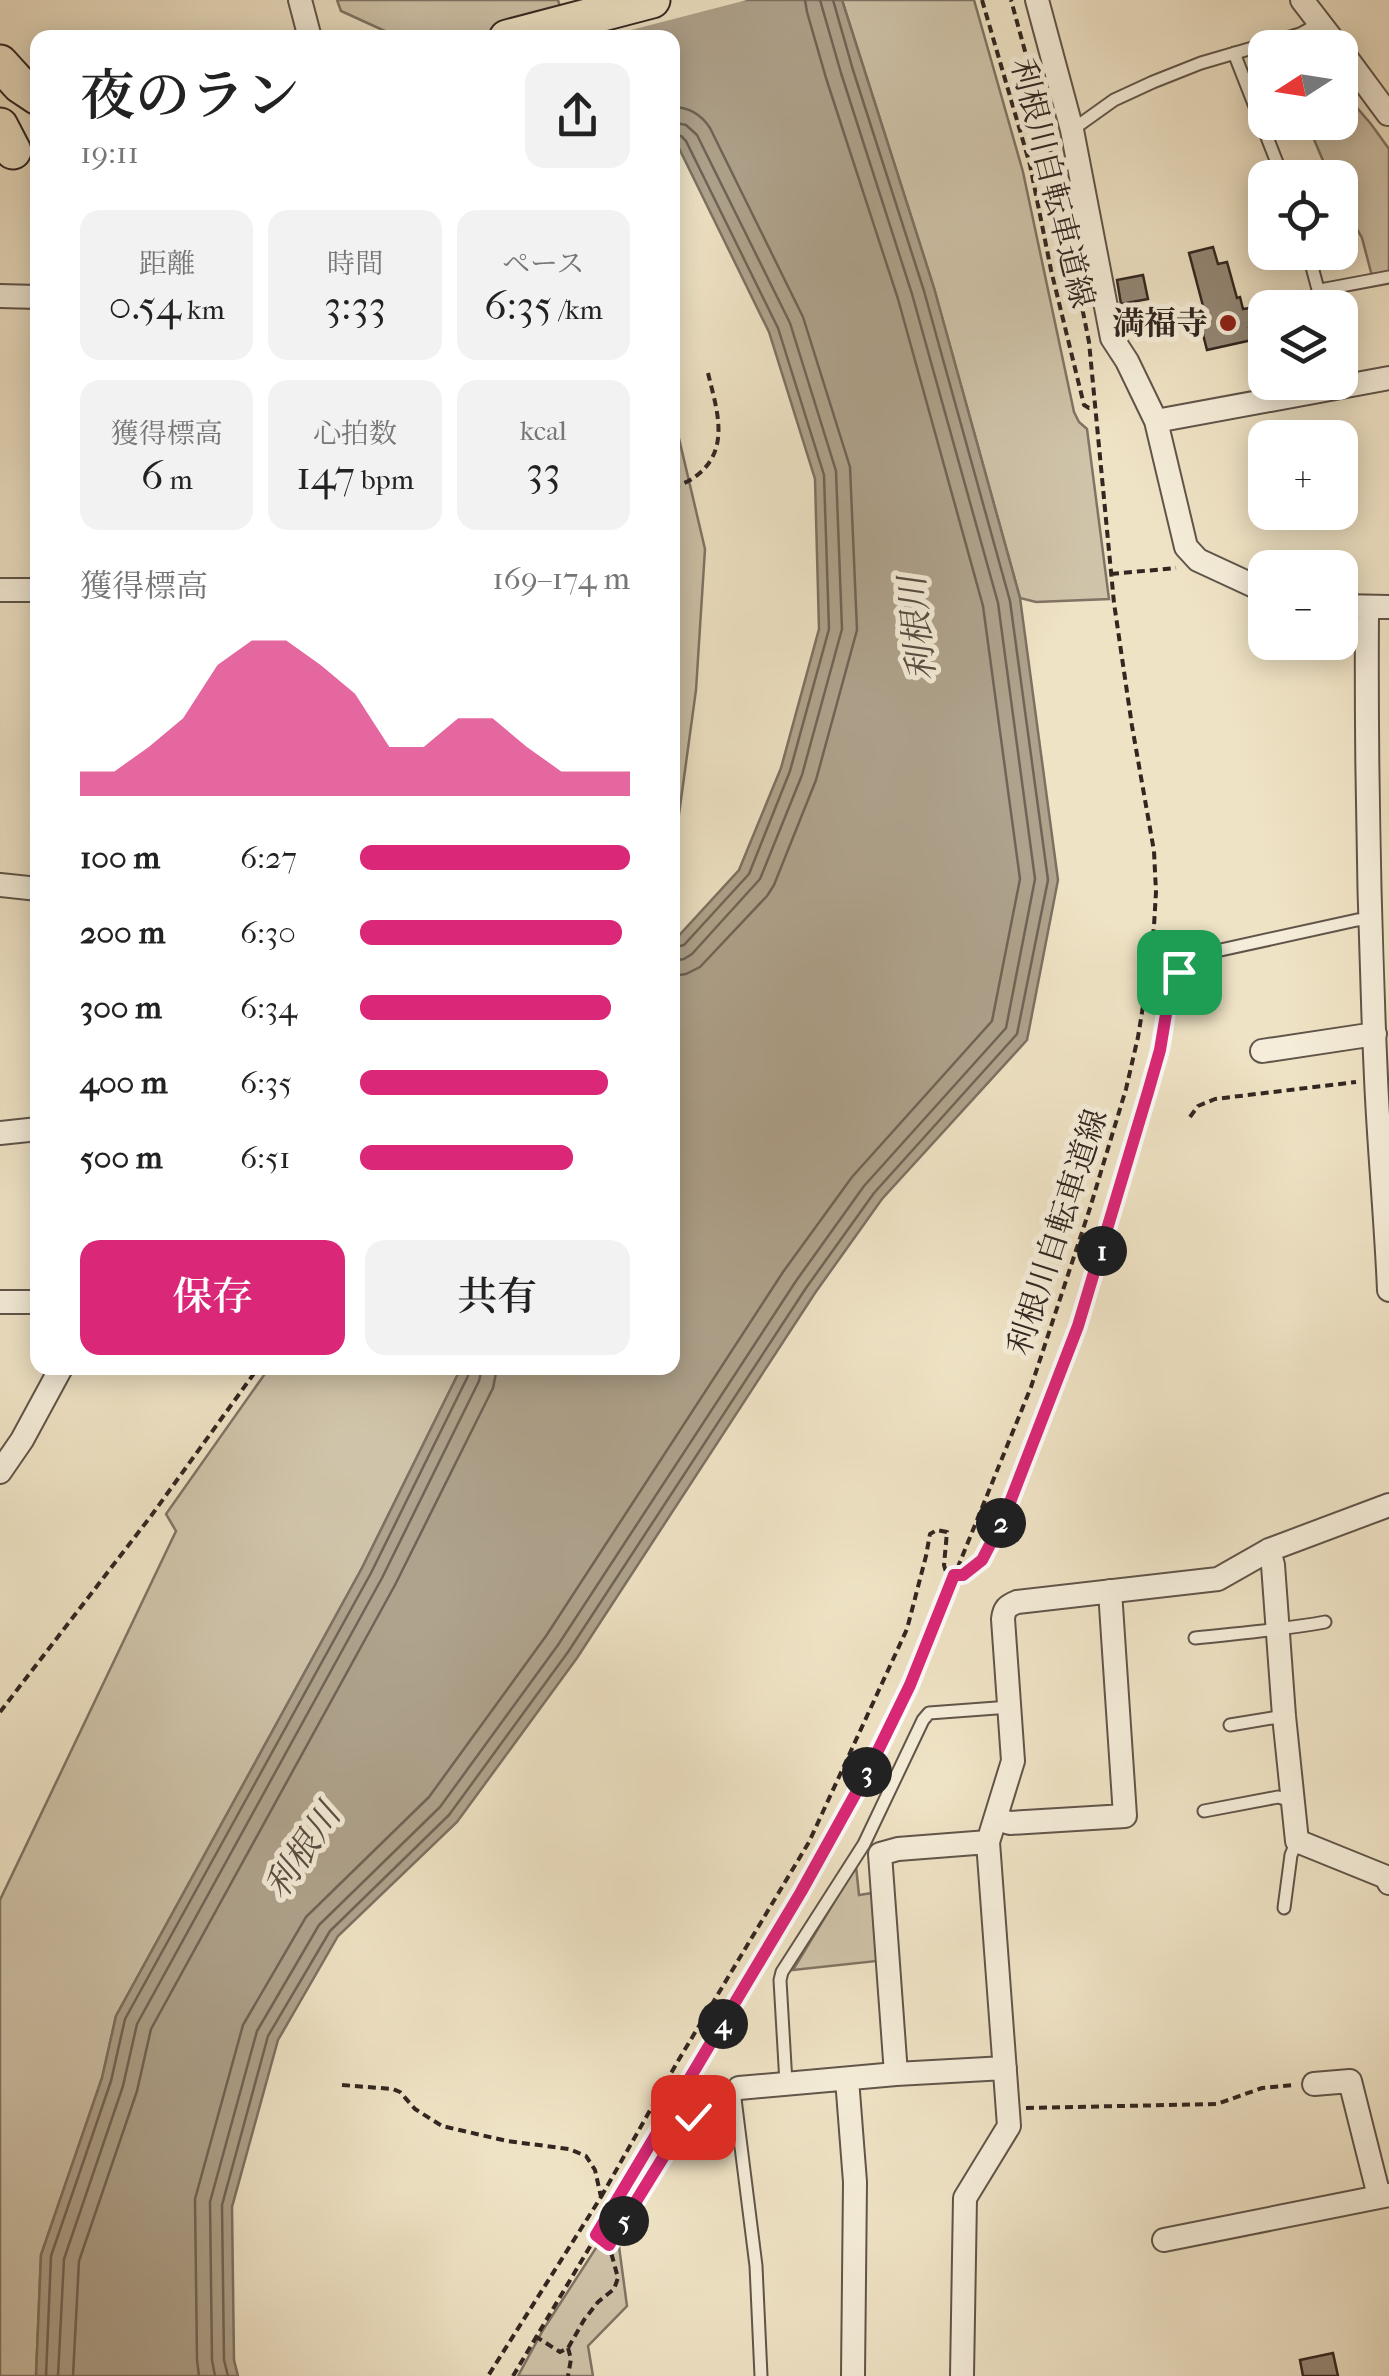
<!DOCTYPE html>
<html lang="ja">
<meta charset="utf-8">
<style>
:root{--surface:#fff;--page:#f2f2f2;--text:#222;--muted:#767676;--accent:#db2777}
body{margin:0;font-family:"IM FELL French Canon","Noto Serif JP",serif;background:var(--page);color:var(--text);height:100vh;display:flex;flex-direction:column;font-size:38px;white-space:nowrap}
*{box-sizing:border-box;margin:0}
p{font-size:32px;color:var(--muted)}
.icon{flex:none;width:55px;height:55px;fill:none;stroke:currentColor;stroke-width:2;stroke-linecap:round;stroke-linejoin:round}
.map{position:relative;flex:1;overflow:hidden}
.drawer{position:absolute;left:30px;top:30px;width:650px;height:1345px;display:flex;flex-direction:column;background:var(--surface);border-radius:20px;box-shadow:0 5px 25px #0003}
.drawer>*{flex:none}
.needle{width:65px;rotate:258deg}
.buttons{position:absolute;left:1248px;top:30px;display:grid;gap:20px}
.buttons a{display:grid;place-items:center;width:110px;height:110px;border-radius:20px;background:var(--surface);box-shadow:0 5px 25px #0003;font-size:50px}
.pin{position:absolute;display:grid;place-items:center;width:85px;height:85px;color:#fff;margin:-42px;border-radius:20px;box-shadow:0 5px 15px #0006}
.km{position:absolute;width:50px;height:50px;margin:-25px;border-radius:50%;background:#222;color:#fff;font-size:28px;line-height:50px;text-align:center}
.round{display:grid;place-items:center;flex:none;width:105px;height:105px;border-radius:20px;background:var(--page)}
.headline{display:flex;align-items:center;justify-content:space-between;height:170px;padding:0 50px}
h1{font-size:55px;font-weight:600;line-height:75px}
.figures{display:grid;grid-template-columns:repeat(3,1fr);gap:15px;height:170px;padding:10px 50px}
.figures div{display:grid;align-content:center;border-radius:20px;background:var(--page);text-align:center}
.figures b{font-size:42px;font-weight:600}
.figures small{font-size:28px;font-weight:400}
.figures p{font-size:28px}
.chart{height:280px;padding:20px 50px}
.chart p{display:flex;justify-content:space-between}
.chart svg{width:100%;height:180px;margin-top:10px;fill:var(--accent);opacity:.7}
.button{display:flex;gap:20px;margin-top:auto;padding:20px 50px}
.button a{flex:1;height:115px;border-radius:20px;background:var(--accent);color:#fff;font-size:40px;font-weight:600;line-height:115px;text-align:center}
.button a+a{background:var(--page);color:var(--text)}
ul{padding:0 50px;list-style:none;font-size:32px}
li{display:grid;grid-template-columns:160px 120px 1fr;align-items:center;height:75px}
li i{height:25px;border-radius:12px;background:var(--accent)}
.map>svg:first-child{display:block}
</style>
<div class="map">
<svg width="1389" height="2376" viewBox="0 0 1389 2376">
<rect width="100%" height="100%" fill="#efe3c5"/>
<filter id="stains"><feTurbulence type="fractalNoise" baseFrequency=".002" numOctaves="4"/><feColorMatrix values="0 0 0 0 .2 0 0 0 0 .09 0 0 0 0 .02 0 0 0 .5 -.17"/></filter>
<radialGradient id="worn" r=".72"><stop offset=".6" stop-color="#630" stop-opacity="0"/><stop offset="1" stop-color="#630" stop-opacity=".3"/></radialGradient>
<!-- green -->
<path fill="#cfc3a9" stroke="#807465" stroke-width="2.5" d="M337,0h221l11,37h-171l-57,-26z
M842,0h132l49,172 51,240 5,10 8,7 22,170 -73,3 -16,-4 -86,-310z
M1340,88l31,36 18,25v124l-17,3 -10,-38 -22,-39v-21l-10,-1 -23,-54 33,-1z
M673,413l32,136 -9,141 -23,168z
M269,1368h192l-99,200 -246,448 -14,62 -61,177 -5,121h-36v-476l176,-369 -10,-17z
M856,1866l3,29 13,-2 5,68 -84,9z
M605,2234l13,5 9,67 -39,40 5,30h-75l25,-46z"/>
<!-- water -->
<path fill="#afa38d" stroke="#7d7162" stroke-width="2.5" d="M586,0h256l92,288 86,310 38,282 -31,160 -145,159 -67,94 -238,365 -120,164 -119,114 -60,104 -46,167 2,153 4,16h-202l5,-121 61,-177 14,-62 246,-448 99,-200h211l1,-426 66,-72 42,-102 38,-139 -4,-150 -46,-147 -96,-196 -1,-98 -62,-1z"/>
<!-- pier -->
<path fill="#efe3c5" d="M581,0h166l-143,37z"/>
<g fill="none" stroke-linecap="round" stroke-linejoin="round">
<!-- shore -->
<path stroke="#706457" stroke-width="2.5" d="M672,107c17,0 29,7 38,21l93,189 47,150 7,163 -41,150 -42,105 -7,11 -67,71 -14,7 -14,2
M672,122l14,3 11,10 93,188 46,148 6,158 -40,146 -42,104 -68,75 -8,5 -12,2
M672,135l9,1 5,5 92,187 46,147 5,154 -39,142 -41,103 -65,71 -12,3
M46,2376l5,-120 60,-175 14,-62 246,-446 97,-197 1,-8
M58,2376l6,-117 59,-173 14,-62 245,-446 97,-197 3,-13
M73,2376l6,-115 58,-170 14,-62 244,-444 98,-197 4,-20
M199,2376l-2,-16 -2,-161 48,-174 63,-108 123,-120 117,-161 237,-364 69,-95 140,-156 28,-142 -37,-273 -85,-307 -72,-221 -19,-66 -2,-12
M215,2376l-3,-16 -2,-158 47,-171 62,-106 121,-118 118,-162 238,-364 68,-95 142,-158 29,-149 -37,-276 -86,-309 -71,-221 -21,-73
M228,2376l-4,-16 -2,-155 46,-169 62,-105 119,-116 119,-163 238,-364 68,-95 143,-159 31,-154 -38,-279 -86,-310 -71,-221 -20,-70"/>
</g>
<!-- building -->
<path fill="#948876" stroke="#322621" stroke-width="2.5" d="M1213,247l5,17 9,-2 10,36 3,-1 3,12 7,-1 4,18 -5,2 3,12 -45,10 -11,-43 7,-1 -14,-53z
M1143,275l5,24 -27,5 -4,-24z
M1333,2353l5,23h-35l-3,-16z"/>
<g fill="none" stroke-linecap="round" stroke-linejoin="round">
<!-- service casing -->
<g stroke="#61554a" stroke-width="15">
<path id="service" d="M1234,53l49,125
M1072,130l42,-30 39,-18 48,-19 99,-29 20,-11
M1308,252l15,56
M1320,290l69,-13
M1207,953l150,-33 13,-1
M1195,1638c44,-5 87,-8 130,-16
M1230,1725l54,-9
M1204,1811l74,-14 14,4
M1284,1908l7,-53 6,-14
M786,2083l-6,-103 2,-8 82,-128 59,-124 6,-7 81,-6
M739,2088l-4,11 21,167 5,110"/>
</g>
<!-- minor casing -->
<g stroke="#61554a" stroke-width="26">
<path id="minor" d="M300,0l10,38
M1037,0l35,130 40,208 15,23 29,60 30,126 12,13 67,31
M1302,0l37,48
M1340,49l48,65
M0,296l38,1
M1156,421l233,-43
M0,590h38
M1340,606l49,1
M1367,608c-1,156 2,313 9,470 3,70 10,141 13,212
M0,885l38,4
M1262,1051l113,-17
M0,1133l38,-4
M0,1302h38
M0,1472l22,-32 39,-72
M1269,1550l4,15 11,151 13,125 89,36 3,6
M996,1819l14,4 115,-7 -15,-225
M896,2074l-16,-220 18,-5 90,-7
M847,2079l8,103 -2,194
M1314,2084l36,-3 29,115
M739,2088l157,-14 109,-6
M1164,2240l225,-45
M962,2376l3,-178 44,-72 -21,-284 25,-81 -10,-142c1,-10 4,-13 14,-17l201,-23 51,-29 120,-45"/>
</g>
<!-- primary casing -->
<g stroke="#322621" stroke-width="39">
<path id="primary" d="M507,38l145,-38
M0,63l20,22 18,12
M0,126l13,25"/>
</g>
<!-- path -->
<path stroke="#322621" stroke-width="4" stroke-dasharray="8 5" stroke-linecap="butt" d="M982,0l48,165 21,105 33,135 5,3 6,-1
M1289,308l6,-2 2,-10 9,-2
M1253,316l12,-3
M672,487c12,-3 20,-7 29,-15 29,-27 15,-65 7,-99
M1111,574l65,-6
M1147,981l24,3
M1190,1117l8,-11 17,-7 141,-17
M0,1712l151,-196 107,-148
M342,2085l51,4 7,3 15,17 27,17 65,15 62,8 17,7 9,14 6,27 -113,179
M1026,2108l191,-4 45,-16 32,-3
M601,2197l77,-136 131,-219 98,-213 19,-73 4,-22 7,-4 10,2 -3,33 2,7 17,3 18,-15 26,-49 71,-185 70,-234 11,-42 12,-66 14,-19 7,-5
M609,2245l76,-123 8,-5 18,-32h9
M535,2336l25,16 8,-4 16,-28 14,-18 16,-13 4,-11 -9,-33 -11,-9
M568,2348l3,11 -3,17
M513,2376l288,-484 66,-119 43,-88 121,-298 59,-179 36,-119 12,-52 12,-74 4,-37 2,-34 -2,-41 -22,-125 -18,-123 -25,-261 -43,-214 -35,-128"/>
<!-- service -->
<use href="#service" stroke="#f5edd9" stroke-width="11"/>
<!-- minor -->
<use href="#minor" stroke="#f5edd9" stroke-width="22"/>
<!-- primary -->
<use href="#primary" stroke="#efe3c5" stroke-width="35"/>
</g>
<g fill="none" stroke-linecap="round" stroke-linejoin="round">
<!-- route casing -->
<g stroke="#fff" stroke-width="20">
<path id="route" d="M693,2117l-8,5 -76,123 -13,-10 205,-343 66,-119 43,-88 44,-110h9l19,-15 12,-23 13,-27 71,-184 70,-234 12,-42 11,-66 8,-12"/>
</g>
<!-- route -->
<use href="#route" stroke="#db2777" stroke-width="12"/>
</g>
<!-- markers -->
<circle fill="#8f2418" stroke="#f5edd9" stroke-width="4" cx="1228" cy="323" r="10"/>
<g text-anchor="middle" stroke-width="10" stroke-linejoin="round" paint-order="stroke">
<!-- street labels -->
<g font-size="32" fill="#322621" stroke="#f5edd9">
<text transform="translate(1053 183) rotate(76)" y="11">利根川自転車道線</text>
<text transform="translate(1057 1232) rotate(-72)" y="11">利根川自転車道線</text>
</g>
<!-- poi labels -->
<g font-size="32" font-weight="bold" fill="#322621" stroke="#f5edd9" text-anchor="end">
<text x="1208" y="334">満福寺</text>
</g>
<!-- water labels -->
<g font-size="35" font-style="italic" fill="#584c41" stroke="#f5edd9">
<text transform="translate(917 629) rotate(-96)" y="12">利根川</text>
<text transform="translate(302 1851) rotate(-56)" y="12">利根川</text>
</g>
</g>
<rect width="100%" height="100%" filter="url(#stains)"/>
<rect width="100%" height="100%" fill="url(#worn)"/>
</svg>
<div class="buttons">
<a><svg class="needle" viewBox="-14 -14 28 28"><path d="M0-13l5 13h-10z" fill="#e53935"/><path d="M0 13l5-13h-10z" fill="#767676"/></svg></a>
<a><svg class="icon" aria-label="locate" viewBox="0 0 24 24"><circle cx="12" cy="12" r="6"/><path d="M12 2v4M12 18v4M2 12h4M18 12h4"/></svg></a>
<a><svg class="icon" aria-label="layers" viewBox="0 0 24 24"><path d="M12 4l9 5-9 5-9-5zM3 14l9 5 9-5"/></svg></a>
<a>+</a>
<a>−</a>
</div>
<div class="pin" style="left:1179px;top:972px;background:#1e9e55"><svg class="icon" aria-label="arrive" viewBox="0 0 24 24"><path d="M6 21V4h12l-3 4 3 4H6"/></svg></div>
<div class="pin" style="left:693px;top:2117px;background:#d93025"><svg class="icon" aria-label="check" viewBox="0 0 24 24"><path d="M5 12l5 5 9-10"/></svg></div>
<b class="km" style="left:1102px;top:1251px">1</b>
<b class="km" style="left:1001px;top:1523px">2</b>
<b class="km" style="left:867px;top:1772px">3</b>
<b class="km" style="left:723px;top:2024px">4</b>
<b class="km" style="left:624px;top:2221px">5</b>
<section class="drawer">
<div class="headline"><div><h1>夜のラン</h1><p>19:11</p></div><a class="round"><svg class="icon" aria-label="share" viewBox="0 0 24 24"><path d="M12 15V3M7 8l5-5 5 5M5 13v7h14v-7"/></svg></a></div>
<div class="figures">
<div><p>距離</p><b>0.54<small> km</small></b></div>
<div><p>時間</p><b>3:33</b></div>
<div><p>ペース</p><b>6:35<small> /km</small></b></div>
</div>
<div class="figures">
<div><p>獲得標高</p><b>6<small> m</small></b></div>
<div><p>心拍数</p><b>147<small> bpm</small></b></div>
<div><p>kcal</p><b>33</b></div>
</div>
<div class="chart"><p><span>獲得標高</span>169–174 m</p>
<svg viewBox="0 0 160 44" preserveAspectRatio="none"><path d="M0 44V38L10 38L20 32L30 25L40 12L50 6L60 6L70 12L80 19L90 32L100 32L110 25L120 25L130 32L140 38L150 38L160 38V44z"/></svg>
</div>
<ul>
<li><b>100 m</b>6:27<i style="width:100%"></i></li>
<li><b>200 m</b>6:30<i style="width:97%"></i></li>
<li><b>300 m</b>6:34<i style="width:93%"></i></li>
<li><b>400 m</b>6:35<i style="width:92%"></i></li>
<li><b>500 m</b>6:51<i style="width:79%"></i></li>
</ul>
<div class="button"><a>保存</a><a>共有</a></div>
</section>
</div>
